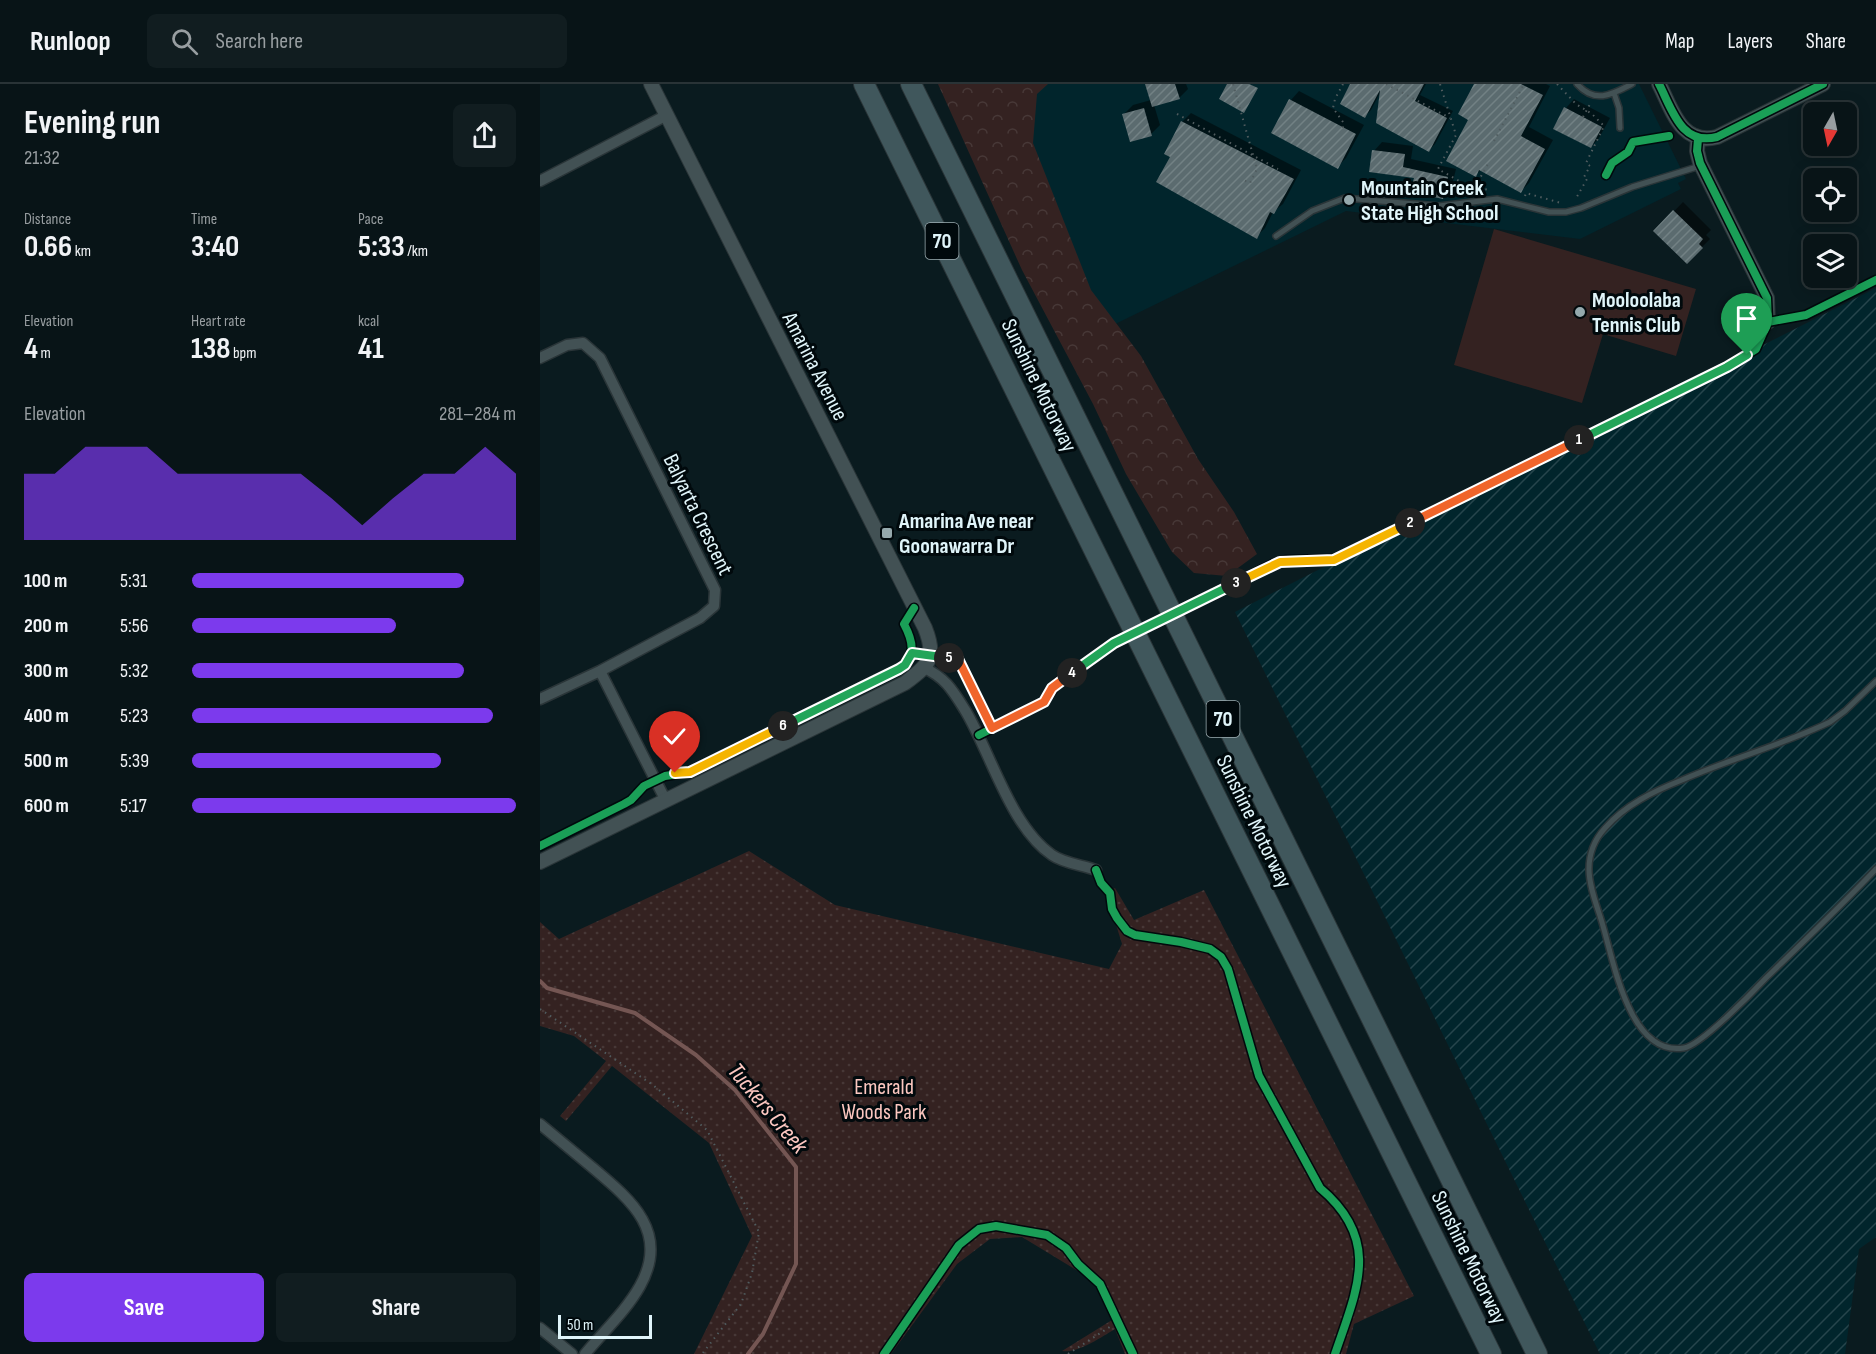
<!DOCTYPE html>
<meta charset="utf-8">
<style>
:root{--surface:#081417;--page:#111d20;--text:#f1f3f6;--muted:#989ea1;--line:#293336;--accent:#7c3aed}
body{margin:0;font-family:"Sofia Sans Condensed",sans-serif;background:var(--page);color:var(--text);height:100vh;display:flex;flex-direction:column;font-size:22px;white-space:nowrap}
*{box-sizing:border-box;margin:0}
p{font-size:20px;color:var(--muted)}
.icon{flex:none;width:33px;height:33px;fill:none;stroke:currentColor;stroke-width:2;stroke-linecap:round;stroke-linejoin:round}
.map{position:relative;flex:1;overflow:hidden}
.details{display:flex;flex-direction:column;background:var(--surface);width:540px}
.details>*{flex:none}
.needle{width:39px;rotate:189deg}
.controls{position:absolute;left:1263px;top:18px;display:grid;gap:12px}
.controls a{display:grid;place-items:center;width:54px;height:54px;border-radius:9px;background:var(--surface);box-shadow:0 3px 15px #0003,0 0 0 2px var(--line);font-size:30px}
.scale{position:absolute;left:18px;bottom:15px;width:94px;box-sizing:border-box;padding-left:6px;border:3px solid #e0f5fa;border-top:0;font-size:16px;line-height:21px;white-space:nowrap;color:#e0f5fa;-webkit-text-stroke:4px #00090c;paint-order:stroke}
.pin{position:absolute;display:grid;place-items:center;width:51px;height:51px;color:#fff;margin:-62px -26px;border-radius:50% 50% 50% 0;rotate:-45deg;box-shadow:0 0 6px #0007}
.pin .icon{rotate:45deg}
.km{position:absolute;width:30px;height:30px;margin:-15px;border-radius:50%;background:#222;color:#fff;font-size:16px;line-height:30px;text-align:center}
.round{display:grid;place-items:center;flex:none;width:63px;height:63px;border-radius:9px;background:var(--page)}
.overview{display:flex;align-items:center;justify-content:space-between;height:102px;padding:0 24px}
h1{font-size:33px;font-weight:700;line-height:45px}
.metrics{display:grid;grid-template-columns:repeat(3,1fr);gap:9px;height:102px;padding:6px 24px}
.metrics div{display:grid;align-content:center}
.metrics b{font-size:30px;font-weight:700}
.metrics small{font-size:16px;font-weight:400}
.metrics p{font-size:16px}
.chart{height:168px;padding:12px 24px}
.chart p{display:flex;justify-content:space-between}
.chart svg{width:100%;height:108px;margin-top:6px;fill:var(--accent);opacity:.7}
.button{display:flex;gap:12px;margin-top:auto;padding:12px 24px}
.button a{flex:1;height:69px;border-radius:9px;background:var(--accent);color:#fff;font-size:24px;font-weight:700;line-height:69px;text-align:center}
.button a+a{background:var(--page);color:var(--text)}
ul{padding:0 24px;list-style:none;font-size:20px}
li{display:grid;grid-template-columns:96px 72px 1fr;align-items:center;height:45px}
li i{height:15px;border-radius:8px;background:var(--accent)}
header{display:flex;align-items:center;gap:36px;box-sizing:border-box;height:84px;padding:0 30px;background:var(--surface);border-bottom:2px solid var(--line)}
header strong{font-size:28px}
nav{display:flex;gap:33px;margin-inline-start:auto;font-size:21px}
.search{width:420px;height:54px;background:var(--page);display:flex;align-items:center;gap:15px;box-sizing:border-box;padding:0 21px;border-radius:9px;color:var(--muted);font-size:22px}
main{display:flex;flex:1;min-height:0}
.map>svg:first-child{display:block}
</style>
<header>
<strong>Runloop</strong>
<div class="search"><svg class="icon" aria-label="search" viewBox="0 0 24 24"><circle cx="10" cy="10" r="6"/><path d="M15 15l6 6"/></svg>Search here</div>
<nav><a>Map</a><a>Layers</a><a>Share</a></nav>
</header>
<main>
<section class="details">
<div class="overview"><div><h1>Evening run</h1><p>21:32</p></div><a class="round"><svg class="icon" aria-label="share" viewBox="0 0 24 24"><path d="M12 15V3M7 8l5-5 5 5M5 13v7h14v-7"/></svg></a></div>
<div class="metrics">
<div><p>Distance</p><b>0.66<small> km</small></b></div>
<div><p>Time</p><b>3:40</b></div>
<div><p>Pace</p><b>5:33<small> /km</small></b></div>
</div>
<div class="metrics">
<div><p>Elevation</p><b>4<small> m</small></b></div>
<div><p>Heart rate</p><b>138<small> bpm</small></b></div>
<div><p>kcal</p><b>41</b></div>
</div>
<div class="chart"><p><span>Elevation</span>281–284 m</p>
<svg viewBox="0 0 160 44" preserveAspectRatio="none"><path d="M0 44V17L10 17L20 6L30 6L40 6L50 17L60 17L70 17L80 17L90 17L100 27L110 38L120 27L130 17L140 17L150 6L160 17V44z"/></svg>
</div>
<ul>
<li><b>100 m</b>5:31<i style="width:84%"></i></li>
<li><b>200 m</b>5:56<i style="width:63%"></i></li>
<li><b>300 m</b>5:32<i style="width:84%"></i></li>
<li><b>400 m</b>5:23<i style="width:93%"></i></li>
<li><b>500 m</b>5:39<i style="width:77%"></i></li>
<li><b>600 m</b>5:17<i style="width:100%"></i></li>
</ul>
<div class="button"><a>Save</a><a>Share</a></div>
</section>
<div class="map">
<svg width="1336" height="1270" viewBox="0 0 1336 1270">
<defs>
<pattern id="industrial-furrows" width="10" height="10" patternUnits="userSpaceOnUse" patternTransform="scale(1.5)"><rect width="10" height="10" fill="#01252c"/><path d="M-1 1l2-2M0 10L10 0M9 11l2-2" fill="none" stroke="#26454c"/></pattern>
<pattern id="green-dots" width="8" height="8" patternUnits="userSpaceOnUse" patternTransform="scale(1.5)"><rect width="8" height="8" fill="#342221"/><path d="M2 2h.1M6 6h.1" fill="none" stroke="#473837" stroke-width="1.8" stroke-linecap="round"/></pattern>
<pattern id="forest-crowns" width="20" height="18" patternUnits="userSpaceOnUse" patternTransform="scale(1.5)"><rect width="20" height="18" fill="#342221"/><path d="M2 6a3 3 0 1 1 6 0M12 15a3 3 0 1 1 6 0" fill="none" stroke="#473837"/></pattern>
<pattern id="building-hatch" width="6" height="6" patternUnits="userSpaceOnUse" patternTransform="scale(1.5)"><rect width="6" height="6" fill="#5b6b6f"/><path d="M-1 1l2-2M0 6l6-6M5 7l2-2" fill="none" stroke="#728184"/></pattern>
</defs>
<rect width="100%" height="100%" fill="#0a1b1f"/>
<!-- built -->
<path fill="#01252c" d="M456,0h643l47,95 -8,4 3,6 -101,50 -234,-28 -249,122z"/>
<!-- industrial -->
<path fill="url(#industrial-furrows)" d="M1336,204v949l-17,12 -14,105h-245l-365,-742z"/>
<!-- green -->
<path fill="url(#green-dots)" d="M209,767l86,54 274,64 13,-25 -16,-52 9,-4 19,32 70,-30 210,406 -60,28 -8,30h-221l-10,-25c-13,8 -39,25 -53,22l50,-31 -16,-38 -74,-45 -32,2 -33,25 -66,90h-197l58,-118 -43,-93 -97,-77 -46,55 -6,-5 46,-55 -32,-25 -34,-10v-104l19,17z"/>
<!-- forest -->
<path fill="url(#forest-crowns)" d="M398,0h110l-11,10 -4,49 58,147 50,66 57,103 36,53 23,42 -30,22 -33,-3 -22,-21 -46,-78 -33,-70 -71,-134z"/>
<!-- pitch -->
<path fill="#342221" d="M954,145l202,60 -20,67 -73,-22 -21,69 -128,-38z"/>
<!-- shadow -->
<path fill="#0007" d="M610,0h36l2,5 -9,9 -25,7 6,20 -9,9 -27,-20 9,-9 18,-5z
M812,0h74l-6,11 33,16 -18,33 -6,6 -48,-59 -10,19 -6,6z
M936,0h70l4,2 -21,41 24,13 -24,43 -9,9 -39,-22 -6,5 -5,-56z
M759,7l65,34 -18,33 -9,9 -64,-34 18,-33z
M1034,15l36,19 -11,20 -8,9 -25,-39z
M651,29l110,57 -18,34 -10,8 -8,16 -9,9 -84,-81 10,-34z
M842,58l31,4 -2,13 45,10 -5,20 -9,9 -27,-21 -41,-26z
M1143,118l28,28 -5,5 4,4 -23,23 -32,-31z"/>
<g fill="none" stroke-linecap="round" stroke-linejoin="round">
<!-- stream -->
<path stroke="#745653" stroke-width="4" d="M0,897l7,7 88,25 61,42 39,35 61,77v97l-33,70 -15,20"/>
</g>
<!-- building -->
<path fill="url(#building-hatch)" d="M605,0h30l5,15 -28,8z
M687,0h22l9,4 -14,25 -25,-14z
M810,0h74l-9,17 32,17 -18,34 -53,-29 4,-33 -15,28 -25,-14z
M934,0h47l22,11 -22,41 24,13 -24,44 -42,-23 -3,7 -30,-16 22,-41 -10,-6z
M749,15l67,35 -18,35 -67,-36z
M1024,23l38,20 -11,21 -38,-19z
M604,24l8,28 -22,6 -8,-28z
M641,37l113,58 -20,35 -4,-2 -13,27 -101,-57 14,-25 -6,-3z
M832,66l33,4 -2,13 45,10 -5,22 -33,-7 4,-14 -45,-6z
M1133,126l30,29 -4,5 4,4 -16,16 -34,-33z"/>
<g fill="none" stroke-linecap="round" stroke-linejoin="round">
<!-- service casing -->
<g stroke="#2a3538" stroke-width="8">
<path id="service" d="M1037,0c18,20 34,11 55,0
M1074,9l5,15 1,20
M736,152l36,-25 33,-13 94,8 58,-7 52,13h17l15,-4 51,-21 68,-21
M1336,597l-31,30 -15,11c-48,23 -100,37 -148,58 -28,11 -57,25 -77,48 -10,11 -16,26 -16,41 0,19 9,39 14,57 11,37 27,131 81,122 17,-3 68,-55 82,-70 37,-36 74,-71 110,-109"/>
</g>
<!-- minor casing -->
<g stroke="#2a3538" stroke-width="13">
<path id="minor" d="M0,97l127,-66
M0,274l27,-13 16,-2 17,15 115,232 -1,16 -14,12 -100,53 -60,28
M384,584c21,9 29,23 41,42 26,43 45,116 87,145 11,8 30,10 44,15
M60,587l65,128
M0,1040c18,15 35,29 53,44 38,32 77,64 47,118 -14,25 -37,46 -55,68
M0,1244l32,26"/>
</g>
<!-- tertiary casing -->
<g stroke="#2a3538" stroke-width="16">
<path id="tertiary" d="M1119,0c13,25 22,62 58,53l106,-53
M1158,55l-1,12 3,12 67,135 1,24
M0,778l365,-179c24,-18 32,-25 20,-55l-274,-544"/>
</g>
<!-- motorway casing -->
<g stroke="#2a3538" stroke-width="22">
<path id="motorway" d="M324,0l627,1270
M371,0l626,1270"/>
</g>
<!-- path -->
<path stroke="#505c5f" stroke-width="2" stroke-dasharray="1.5 4.5" stroke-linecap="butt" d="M693,0l24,85 -7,14 -9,-4
M846,0l64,34
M900,0l16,51 -18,34 30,17 22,4
M1017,0l19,20 16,10 12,12 -18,37 4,3 -6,11 3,2 -12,21
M637,30l101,55
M1043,33l7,-13
M803,44v-6l-10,-14 2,-9 8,-15
M954,57l30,-57
M935,103l13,-23 3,-2
M985,112l1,-3 35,10
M0,925l113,76 54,45 52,102 -7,41 -11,31 -39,50
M528,1270l51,-33"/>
<!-- service -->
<use href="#service" stroke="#425154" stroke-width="5"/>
<!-- minor -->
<use href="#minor" stroke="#425154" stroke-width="10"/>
<!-- tertiary -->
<use href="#tertiary" stroke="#425154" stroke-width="14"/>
<!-- motorway -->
<use href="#motorway" stroke="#40575c" stroke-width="20"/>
<!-- cycleway casing -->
<g stroke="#00090c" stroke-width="11">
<path id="cycleway" d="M1119,0c13,25 22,62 58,53l106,-53
M1066,91l6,-12 16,-11 5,-10 36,-6
M1228,238l38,-7 70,-35
M372,569l38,5 6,-3 36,73
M439,651l65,-33 14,-20 56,-39 161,-80 11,-3 50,-1 391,-192 29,-18 12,-27 -1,-24 -67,-135 -3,-12 1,-12
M0,762l84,-42 7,-4 13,-14 21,-10 25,-4 209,-103c18,-12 14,-28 5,-45l10,-16
M556,786l5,13 9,10 2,16 5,9 10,13 8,4 46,7 29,7 11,8 7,12 31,107 61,112c62,52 37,101 15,166
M344,1270l75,-109 20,-16 17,-3 51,9 19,13 12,16 22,20 33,70"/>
</g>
<!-- cycleway -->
<use href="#cycleway" stroke="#1a9f57" stroke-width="8"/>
</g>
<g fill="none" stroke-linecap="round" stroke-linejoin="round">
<!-- split-1 casing -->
<g stroke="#fff" stroke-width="12">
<path id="split-1" d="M1039,356l148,-73 20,-12"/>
</g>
<!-- split-2 casing -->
<g stroke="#fff" stroke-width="12">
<path id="split-2" d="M870,439l169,-83"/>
</g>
<!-- split-3 casing -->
<g stroke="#fff" stroke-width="12">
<path id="split-3" d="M696,499l44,-21 54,-2 76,-37"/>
</g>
<!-- split-4 casing -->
<g stroke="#fff" stroke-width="12">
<path id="split-4" d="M532,589l42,-30 122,-60"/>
</g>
<!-- split-5 casing -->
<g stroke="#fff" stroke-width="12">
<path id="split-5" d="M409,574l7,-3 36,73 52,-26 8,-14 20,-15"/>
</g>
<!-- split-6 casing -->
<g stroke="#fff" stroke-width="12">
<path id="split-6" d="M243,642l116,-57 6,-4 7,-12 37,5"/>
</g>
<!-- split-7 casing -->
<g stroke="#fff" stroke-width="12">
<path id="split-7" d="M135,689l15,-1 93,-46"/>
</g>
<!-- split-1 -->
<use href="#split-1" stroke="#22a559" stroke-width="8"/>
<!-- split-2 -->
<use href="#split-2" stroke="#f0652b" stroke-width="8"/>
<!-- split-3 -->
<use href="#split-3" stroke="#f5b400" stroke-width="8"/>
<!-- split-4 -->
<use href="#split-4" stroke="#22a559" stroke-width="8"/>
<!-- split-5 -->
<use href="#split-5" stroke="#f0652b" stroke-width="8"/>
<!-- split-6 -->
<use href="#split-6" stroke="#22a559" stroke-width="8"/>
<!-- split-7 -->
<use href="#split-7" stroke="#f5b400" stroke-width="8"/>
</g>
<!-- markers -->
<g fill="#95a9ad" stroke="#00090c" stroke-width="2">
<circle cx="809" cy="116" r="6"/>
<circle cx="1040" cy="228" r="6"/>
<rect x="341" y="443" width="12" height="12" rx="3"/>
</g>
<g text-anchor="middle" stroke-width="6" stroke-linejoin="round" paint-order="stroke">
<!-- shield labels -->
<g fill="#00090c" stroke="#9daeb3" stroke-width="1.5">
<rect x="385.5" y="139" width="33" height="36" rx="4.5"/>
<rect x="666.5" y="617" width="33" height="36" rx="4.5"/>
</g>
<g font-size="21" font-weight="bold" fill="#e0f5fa">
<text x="402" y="164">70</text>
<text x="683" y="642">70</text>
</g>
<!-- poi labels -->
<g font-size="22" font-weight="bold" fill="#e0f5fa" stroke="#00090c" text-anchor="start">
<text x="821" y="111">Mountain Creek<tspan x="821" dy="25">State High School</tspan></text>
<text x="1052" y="223">Mooloolaba<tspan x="1052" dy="25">Tennis Club</tspan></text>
<text x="359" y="444">Amarina Ave near<tspan x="359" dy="25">Goonawarra Dr</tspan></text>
</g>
<!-- street labels -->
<g font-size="22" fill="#e0f5fa" stroke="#00090c">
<text transform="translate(276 282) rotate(63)" y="8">Amarina Avenue</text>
<text transform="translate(500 301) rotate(64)" y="8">Sunshine Motorway</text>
<text transform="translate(159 430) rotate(64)" y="8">Balyarta Crescent</text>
<text transform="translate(715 737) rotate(64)" y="8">Sunshine Motorway</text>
<text transform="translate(930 1173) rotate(64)" y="8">Sunshine Motorway</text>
</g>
<!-- park labels -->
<g font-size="22" fill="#fcc7c0" stroke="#00090c">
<text x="344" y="1010">Emerald<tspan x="344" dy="25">Woods Park</tspan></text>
</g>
<!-- water labels -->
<g font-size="24" font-style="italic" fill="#fdc8c2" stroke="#00090c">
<text transform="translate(228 1024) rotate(50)" y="8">Tuckers Creek</text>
</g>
</g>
</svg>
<div class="controls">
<a><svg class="needle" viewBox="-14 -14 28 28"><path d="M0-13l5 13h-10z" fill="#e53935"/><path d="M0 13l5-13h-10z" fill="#989ea1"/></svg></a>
<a><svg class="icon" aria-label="locate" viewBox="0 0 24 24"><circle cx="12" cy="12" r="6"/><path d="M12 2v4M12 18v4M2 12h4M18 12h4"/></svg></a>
<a><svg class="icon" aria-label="layers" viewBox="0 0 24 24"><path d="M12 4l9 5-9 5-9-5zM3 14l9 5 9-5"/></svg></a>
</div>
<div class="scale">50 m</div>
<div class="pin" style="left:1207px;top:271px;background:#1e9e55"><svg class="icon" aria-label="arrive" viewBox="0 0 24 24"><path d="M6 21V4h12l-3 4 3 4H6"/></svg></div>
<div class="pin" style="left:135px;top:689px;background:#d93025"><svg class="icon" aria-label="check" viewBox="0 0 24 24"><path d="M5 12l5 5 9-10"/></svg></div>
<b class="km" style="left:1039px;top:356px">1</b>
<b class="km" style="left:870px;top:439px">2</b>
<b class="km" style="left:696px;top:499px">3</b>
<b class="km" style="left:532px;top:589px">4</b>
<b class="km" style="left:409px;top:574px">5</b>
<b class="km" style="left:243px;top:642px">6</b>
</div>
</main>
